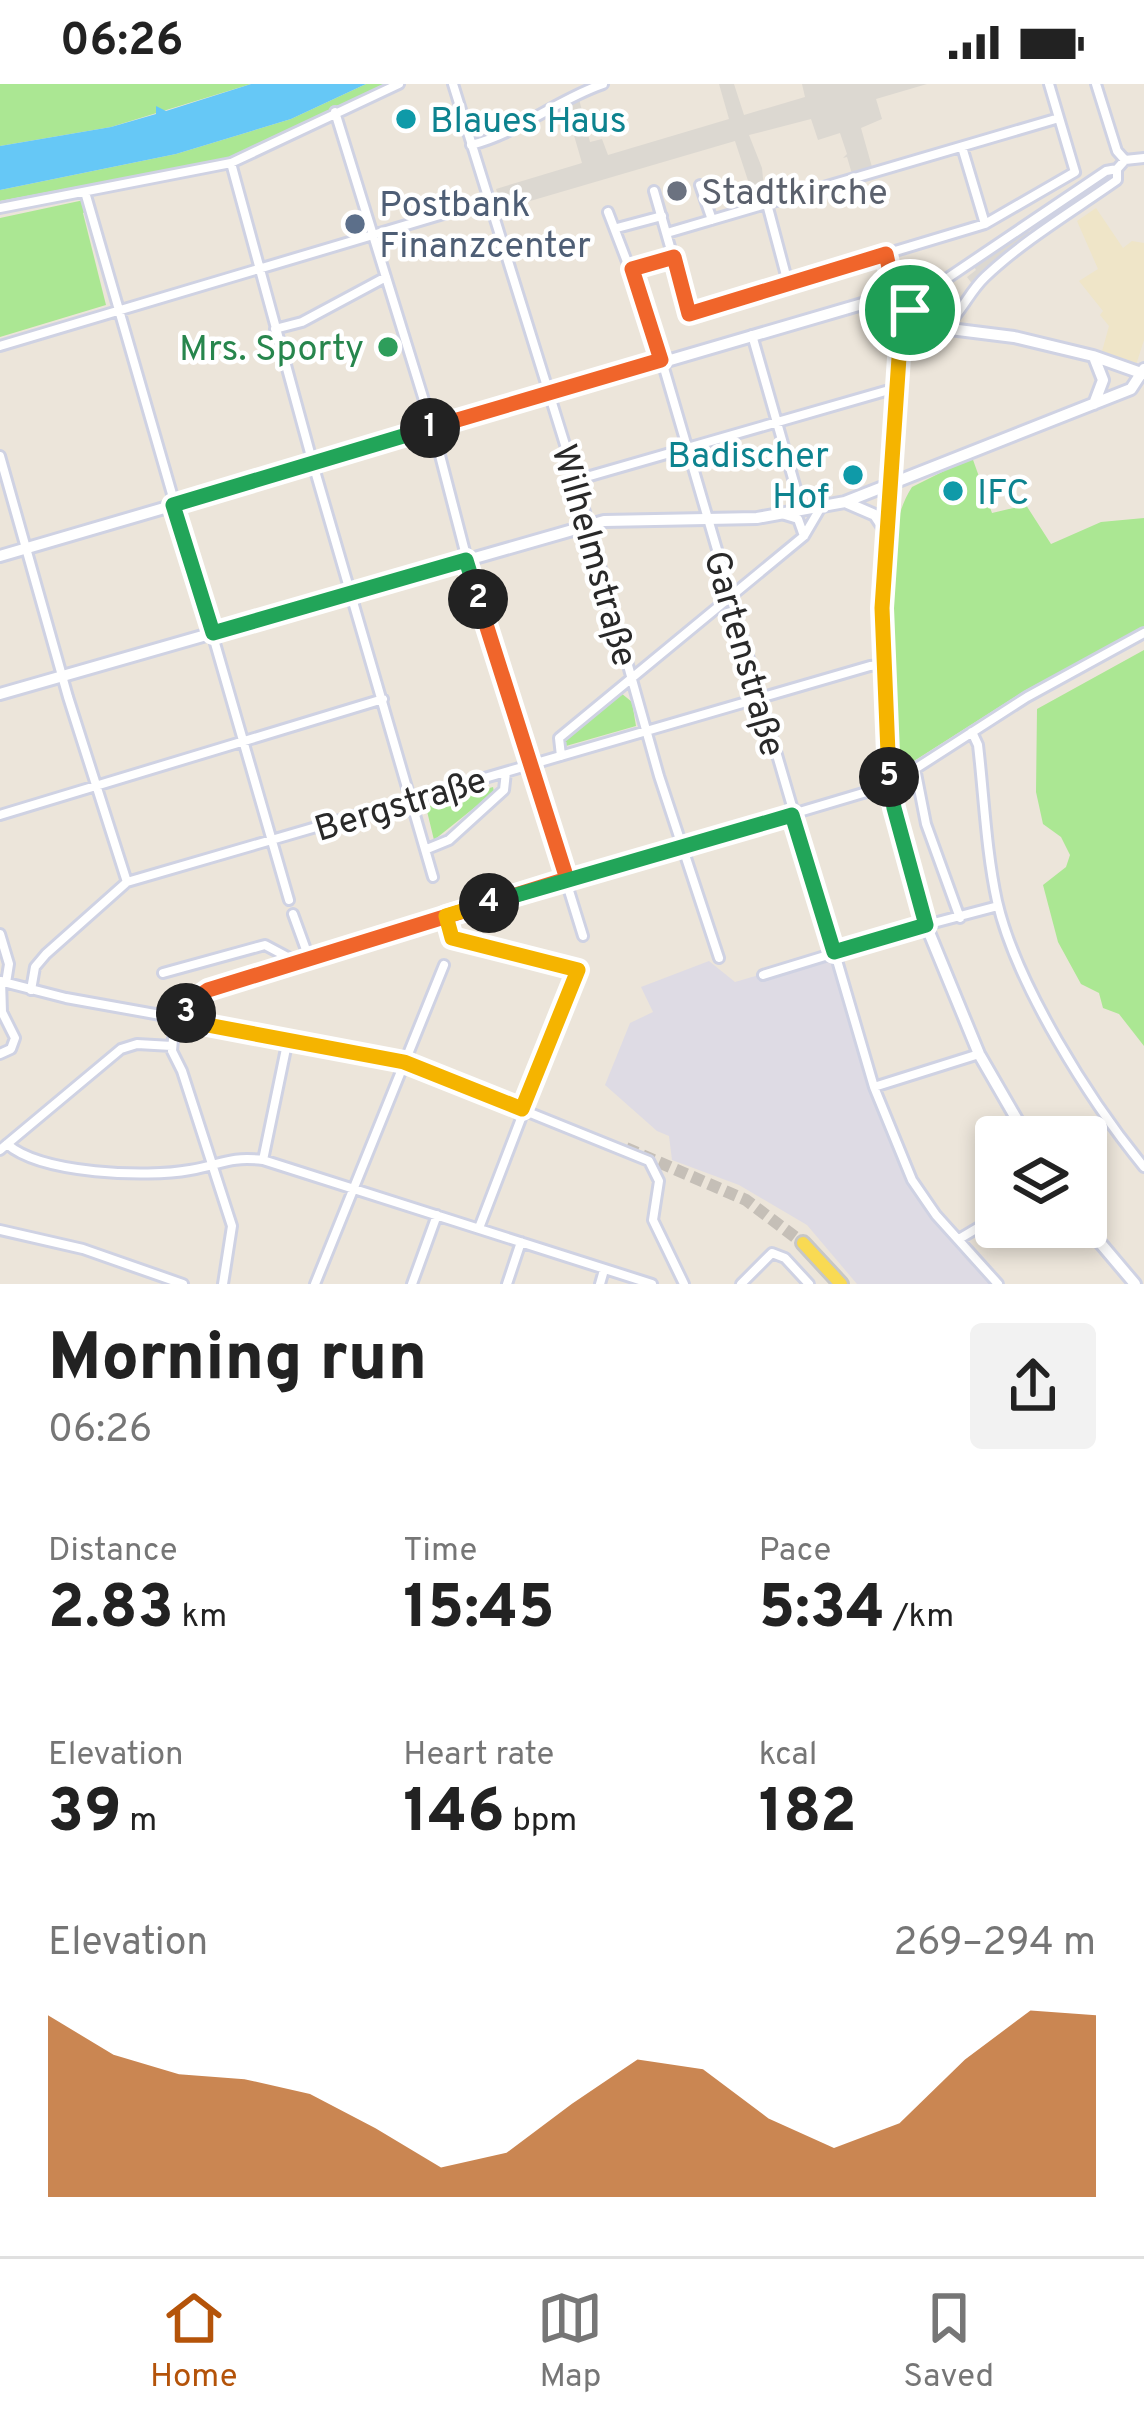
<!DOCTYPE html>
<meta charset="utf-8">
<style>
:root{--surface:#fff;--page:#f2f2f2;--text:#222;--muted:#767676;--line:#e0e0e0;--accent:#b45309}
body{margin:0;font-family:Overpass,sans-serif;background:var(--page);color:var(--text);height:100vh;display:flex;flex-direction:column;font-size:45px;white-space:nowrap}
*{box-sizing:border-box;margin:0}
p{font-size:39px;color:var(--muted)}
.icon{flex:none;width:66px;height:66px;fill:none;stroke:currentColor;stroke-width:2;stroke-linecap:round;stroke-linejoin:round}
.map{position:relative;height:1200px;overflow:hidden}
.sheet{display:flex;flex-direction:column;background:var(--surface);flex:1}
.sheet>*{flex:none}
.controls{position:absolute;left:975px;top:1032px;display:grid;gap:24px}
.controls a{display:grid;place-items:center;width:132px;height:132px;border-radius:12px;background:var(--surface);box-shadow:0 6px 18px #0003;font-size:60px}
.pin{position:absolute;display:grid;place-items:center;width:102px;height:102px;color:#fff;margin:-51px;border:6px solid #fff;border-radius:50%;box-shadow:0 3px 12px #0007}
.km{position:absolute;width:60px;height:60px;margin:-30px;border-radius:50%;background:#222;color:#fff;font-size:33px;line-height:60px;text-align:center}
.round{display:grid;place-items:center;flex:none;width:126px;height:126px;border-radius:12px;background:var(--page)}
.head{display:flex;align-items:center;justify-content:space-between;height:204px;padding:0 48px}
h1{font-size:66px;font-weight:800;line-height:90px}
.metrics{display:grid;grid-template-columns:repeat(3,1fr);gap:18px;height:204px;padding:12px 48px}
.metrics div{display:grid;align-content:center}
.metrics b{font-size:60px;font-weight:800}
.metrics small{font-size:33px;font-weight:400}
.metrics p{font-size:33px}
.chart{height:336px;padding:24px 48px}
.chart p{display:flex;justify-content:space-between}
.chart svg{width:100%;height:216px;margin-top:12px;fill:var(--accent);opacity:.7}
.status{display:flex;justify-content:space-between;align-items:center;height:84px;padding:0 60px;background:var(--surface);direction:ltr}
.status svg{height:33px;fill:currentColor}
.menu{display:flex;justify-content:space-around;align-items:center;height:168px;border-top:3px solid var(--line);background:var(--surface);font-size:33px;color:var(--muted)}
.menu a{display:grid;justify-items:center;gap:6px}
.menu .active{color:var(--accent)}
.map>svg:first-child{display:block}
</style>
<div class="status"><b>06:26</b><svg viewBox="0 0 49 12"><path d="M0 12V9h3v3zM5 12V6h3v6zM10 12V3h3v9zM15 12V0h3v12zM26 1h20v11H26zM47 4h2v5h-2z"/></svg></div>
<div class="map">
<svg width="1144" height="1200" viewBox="0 0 1144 1200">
<rect width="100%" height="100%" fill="#ece5da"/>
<!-- industrial -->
<path fill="#dedbe4" d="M834,869l39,134 39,94 85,103h-140l-50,-59 -68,-40 -67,-25 -3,-24 -12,-5 -52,-46 25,-62 23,-11 -12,-25 68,-26 26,21z"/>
<!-- education -->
<path fill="#efe5c8" d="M1096,124l27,40 9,-7 12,2v97l-8,25 -35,-10 8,-29 -9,-11 3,-4 -24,-30 19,-12 -21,-48z"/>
<!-- green -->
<path fill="#abe793" d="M0,0h251l-140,43 -111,19z
M366,0h24l-161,74 -229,43v-11l176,-36 115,-35z
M84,116l3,11 -4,2 23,92 -106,32v-119z
M972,373l20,56 34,-8 25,39 50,-22 43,-4v109l-118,63 -123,78 -7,-1c-1,-73 -24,-219 16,-280z
M1144,566v396l-25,-32 -16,-6 -4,-15 -18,-9 -23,-42 -15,-57 23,-18 4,-12 -9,-18 -18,-13 -7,-32 1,-83z
M621,609l11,9 4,24 -70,20 -2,-4z
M493,703l1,5 -60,48 -8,-33z"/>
<!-- plaza -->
<path fill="#dcd8d1" d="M719,0h15l10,31 61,-18 -3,-13h125l-51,15 6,20 -21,9 11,39 -10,3 -10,4 -5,-17 -4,1 4,-4 -7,-21 -22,7 -7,-21 -62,16 13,33 3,31 -10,3 -20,-61 -232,68 -7,-20 86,-26 -16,-55 13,-9 11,43 12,-3 6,16 121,-36z
M1093,103l2,3 -120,88 -2,7 -6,-8 9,-7 -3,-5 52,-36 4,3 44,-35 2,2z"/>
<!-- water -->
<path fill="#66c8f6" d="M251,0h115l-75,35 -115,35 -176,36v-44l111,-19 45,-13v-8l10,5z"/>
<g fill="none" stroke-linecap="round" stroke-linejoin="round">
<!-- primary-tunnel -->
<path stroke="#c5bfb7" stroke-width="12" stroke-dasharray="12 6" stroke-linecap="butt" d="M154,930l45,9
M626,1064l120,52 57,43"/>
<!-- street casing -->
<g stroke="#cfd2e3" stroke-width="14">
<path id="street" d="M453,0l123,396 83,296 60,182
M1096,0l21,67 8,9
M335,28l100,324 35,135 113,365
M471,61c48,-12 85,-45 132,-61
M962,63l23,77
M231,79l82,301 120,413
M700,101l12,35
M654,107l35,122 296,-89 90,-52 -26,-88
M85,108l204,708
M767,120l21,79
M0,124l231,-45 168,-79
M608,128l44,115 222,760 38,93 24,35 62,69
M617,144l45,-12
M667,149l392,-115
M886,169l7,33 13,21
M632,185l42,-12
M910,226l11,-14 185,-125 11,-2
M942,244c19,-13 26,-35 43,-51 39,-37 88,-66 132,-97v-11l8,-9 19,-2
M275,245l27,-7 84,-45
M752,251l50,175
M0,262l487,-145
M0,372l68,241 59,185
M576,396l320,-92
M785,431l13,4 6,17
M972,648l6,13c6,51 8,106 19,156 19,83 93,200 147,266
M561,672l-2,-18 245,-202 17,-29
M915,684l11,56 34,94
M0,731l383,-116
M427,765l22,-9 55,-50 2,-18
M293,830l16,44
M445,832l7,23 126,31 -99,258
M926,841l72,-19
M0,850l9,30 -3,19
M163,889l102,-28 30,16
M763,891l147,-45
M0,897l66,17 100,18
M31,906l4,-23 11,-13 81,-72 743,-216 14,-1
M167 933a10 10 0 1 1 20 0a10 10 0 1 1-20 0Z
M182,924l26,-18 70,-23 612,-182 137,-88 117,-64
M186,937l218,41 245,99 10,20 -6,39 31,64
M174,943l-2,24 10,20 50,155 -9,58
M0,970l11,-5 4,-11 -13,-26 -1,-31
M874,1003l105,-33
M7,1060c34,30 140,34 183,26 31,-5 38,-14 73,-10l389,124
M0,1066l121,-101 16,-5 35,2
M263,1076l25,-121
M0,1146l83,19 100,35
M959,1155l37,-22
M315,1200l129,-319
M412,1200l25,-69
M507,1200l14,-42
M600,1200l4,-14
M741,1200l31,-31 13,5 24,26"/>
</g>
<!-- secondary casing -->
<g stroke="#cfd2e3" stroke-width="16">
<path id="secondary" d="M910,226l-7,8 -3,24 -18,265 8,178 36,140 53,129 48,83
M1094,273l9,23 -9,24
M845,418l30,13 10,15
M0,472l886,-259 56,31 72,9 79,19 51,18
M0,610l604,-173 153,-3 88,-16 286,-113 13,-20
M1086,1142l49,58"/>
</g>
<!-- primary casing -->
<g stroke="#c7c7c7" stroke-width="18">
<path id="primary" d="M803,1159l38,41"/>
</g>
<!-- street -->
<use href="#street" stroke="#fff" stroke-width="8"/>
<!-- secondary -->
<use href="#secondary" stroke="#fff" stroke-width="10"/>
<!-- primary -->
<use href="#primary" stroke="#f9da53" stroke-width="12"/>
</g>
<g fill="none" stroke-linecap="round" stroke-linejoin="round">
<!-- split-1 casing -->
<g stroke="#fff" stroke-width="24">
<path id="split-1" d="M430,344l231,-68 -29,-91 42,-12 15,57 197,-60 7,32 17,24"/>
</g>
<!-- split-2 casing -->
<g stroke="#fff" stroke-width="24">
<path id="split-2" d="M430,344l-257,77 40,128 253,-73 12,39"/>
</g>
<!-- split-3 casing -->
<g stroke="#fff" stroke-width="24">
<path id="split-3" d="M186,929l-4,-5 26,-18 359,-111 -89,-280"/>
</g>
<!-- split-4 casing -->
<g stroke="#fff" stroke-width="24">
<path id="split-4" d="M186,929v8l218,41 118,47 56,-139 -126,-32 -6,-22 43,-13"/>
</g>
<!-- split-5 casing -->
<g stroke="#fff" stroke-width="24">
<path id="split-5" d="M489,819l303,-88 42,137 92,-27 -32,-117 -5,-31"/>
</g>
<!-- split-6 casing -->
<g stroke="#fff" stroke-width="24">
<path id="split-6" d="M889,693l-7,-169 19,-280 9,-18"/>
</g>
<!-- split-1 -->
<use href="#split-1" stroke="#f0652b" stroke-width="15"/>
<!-- split-2 -->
<use href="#split-2" stroke="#22a559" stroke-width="15"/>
<!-- split-3 -->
<use href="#split-3" stroke="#f0652b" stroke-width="15"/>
<!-- split-4 -->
<use href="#split-4" stroke="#f5b400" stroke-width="15"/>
<!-- split-5 -->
<use href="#split-5" stroke="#22a559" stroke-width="15"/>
<!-- split-6 -->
<use href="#split-6" stroke="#f5b400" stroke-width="15"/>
</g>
<!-- markers -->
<g fill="#0f9aa8" stroke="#fff" stroke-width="4.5">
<circle cx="406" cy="35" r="12"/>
<circle cx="853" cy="391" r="12"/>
<circle cx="953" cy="407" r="12"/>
</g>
<circle fill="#6b7280" stroke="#fff" stroke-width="4.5" cx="677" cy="107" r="12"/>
<circle fill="#5c6f8a" stroke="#fff" stroke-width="4.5" cx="355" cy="140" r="12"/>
<circle fill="#2e9e5b" stroke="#fff" stroke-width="4.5" cx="388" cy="263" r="12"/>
<g text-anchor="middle" stroke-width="9" stroke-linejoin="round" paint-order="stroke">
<!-- culture labels -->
<g font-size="36" fill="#0d838f" stroke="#fff" text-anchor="start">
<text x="430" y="48">Blaues Haus</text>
<text x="829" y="383" text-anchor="end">Badischer<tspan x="829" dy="41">Hof</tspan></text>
<text x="977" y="420">IFC</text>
</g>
<!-- worship labels -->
<g font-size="36" fill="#5b616d" stroke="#fff" text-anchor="start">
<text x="701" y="120">Stadtkirche</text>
</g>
<!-- service labels -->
<g font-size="36" fill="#4e5e75" stroke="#fff" text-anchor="start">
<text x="379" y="132">Postbank<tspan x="379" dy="41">Finanzcenter</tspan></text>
</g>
<!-- leisure labels -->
<g font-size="36" fill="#27864d" stroke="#fff" text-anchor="end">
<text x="364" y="276">Mrs. Sporty</text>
</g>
<!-- street labels -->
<g font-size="36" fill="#292929" stroke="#fff">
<text transform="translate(596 471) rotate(74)" y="13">Wilhelmstraße</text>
<text transform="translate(746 569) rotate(74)" y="13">Gartenstraße</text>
<text transform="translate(400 719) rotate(-17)" y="13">Bergstraße</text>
</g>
</g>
</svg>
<div class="controls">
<a><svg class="icon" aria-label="layers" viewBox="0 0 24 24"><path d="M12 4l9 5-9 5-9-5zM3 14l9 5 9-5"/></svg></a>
</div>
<div class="pin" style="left:910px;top:226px;background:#1e9e55"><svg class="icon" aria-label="arrive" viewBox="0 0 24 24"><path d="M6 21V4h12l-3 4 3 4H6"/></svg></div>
<b class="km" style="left:430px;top:344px">1</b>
<b class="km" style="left:478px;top:515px">2</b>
<b class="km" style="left:186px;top:929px">3</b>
<b class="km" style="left:489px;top:819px">4</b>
<b class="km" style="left:889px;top:693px">5</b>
</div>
<section class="sheet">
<div class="head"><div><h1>Morning run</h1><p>06:26</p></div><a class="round"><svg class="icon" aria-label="share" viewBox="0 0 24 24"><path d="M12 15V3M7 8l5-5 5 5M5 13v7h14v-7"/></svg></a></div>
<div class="metrics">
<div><p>Distance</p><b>2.83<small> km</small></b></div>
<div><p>Time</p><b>15:45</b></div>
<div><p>Pace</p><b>5:34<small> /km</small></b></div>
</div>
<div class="metrics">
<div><p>Elevation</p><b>39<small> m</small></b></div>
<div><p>Heart rate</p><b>146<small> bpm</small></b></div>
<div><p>kcal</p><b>182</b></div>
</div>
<div class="chart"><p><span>Elevation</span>269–294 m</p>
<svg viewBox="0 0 160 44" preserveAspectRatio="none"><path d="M0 44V7L10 15L20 19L30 20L40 23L50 30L60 38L70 35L80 25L90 16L100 18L110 28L120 34L130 29L140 16L150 6L160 7V44z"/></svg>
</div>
</section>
<nav class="menu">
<a class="active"><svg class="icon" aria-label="home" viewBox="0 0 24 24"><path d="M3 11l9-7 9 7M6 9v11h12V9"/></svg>Home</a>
<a><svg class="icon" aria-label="map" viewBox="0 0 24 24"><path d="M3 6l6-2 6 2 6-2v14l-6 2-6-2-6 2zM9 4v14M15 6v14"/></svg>Map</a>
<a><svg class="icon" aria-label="saved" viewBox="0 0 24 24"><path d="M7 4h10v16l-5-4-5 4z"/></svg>Saved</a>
</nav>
